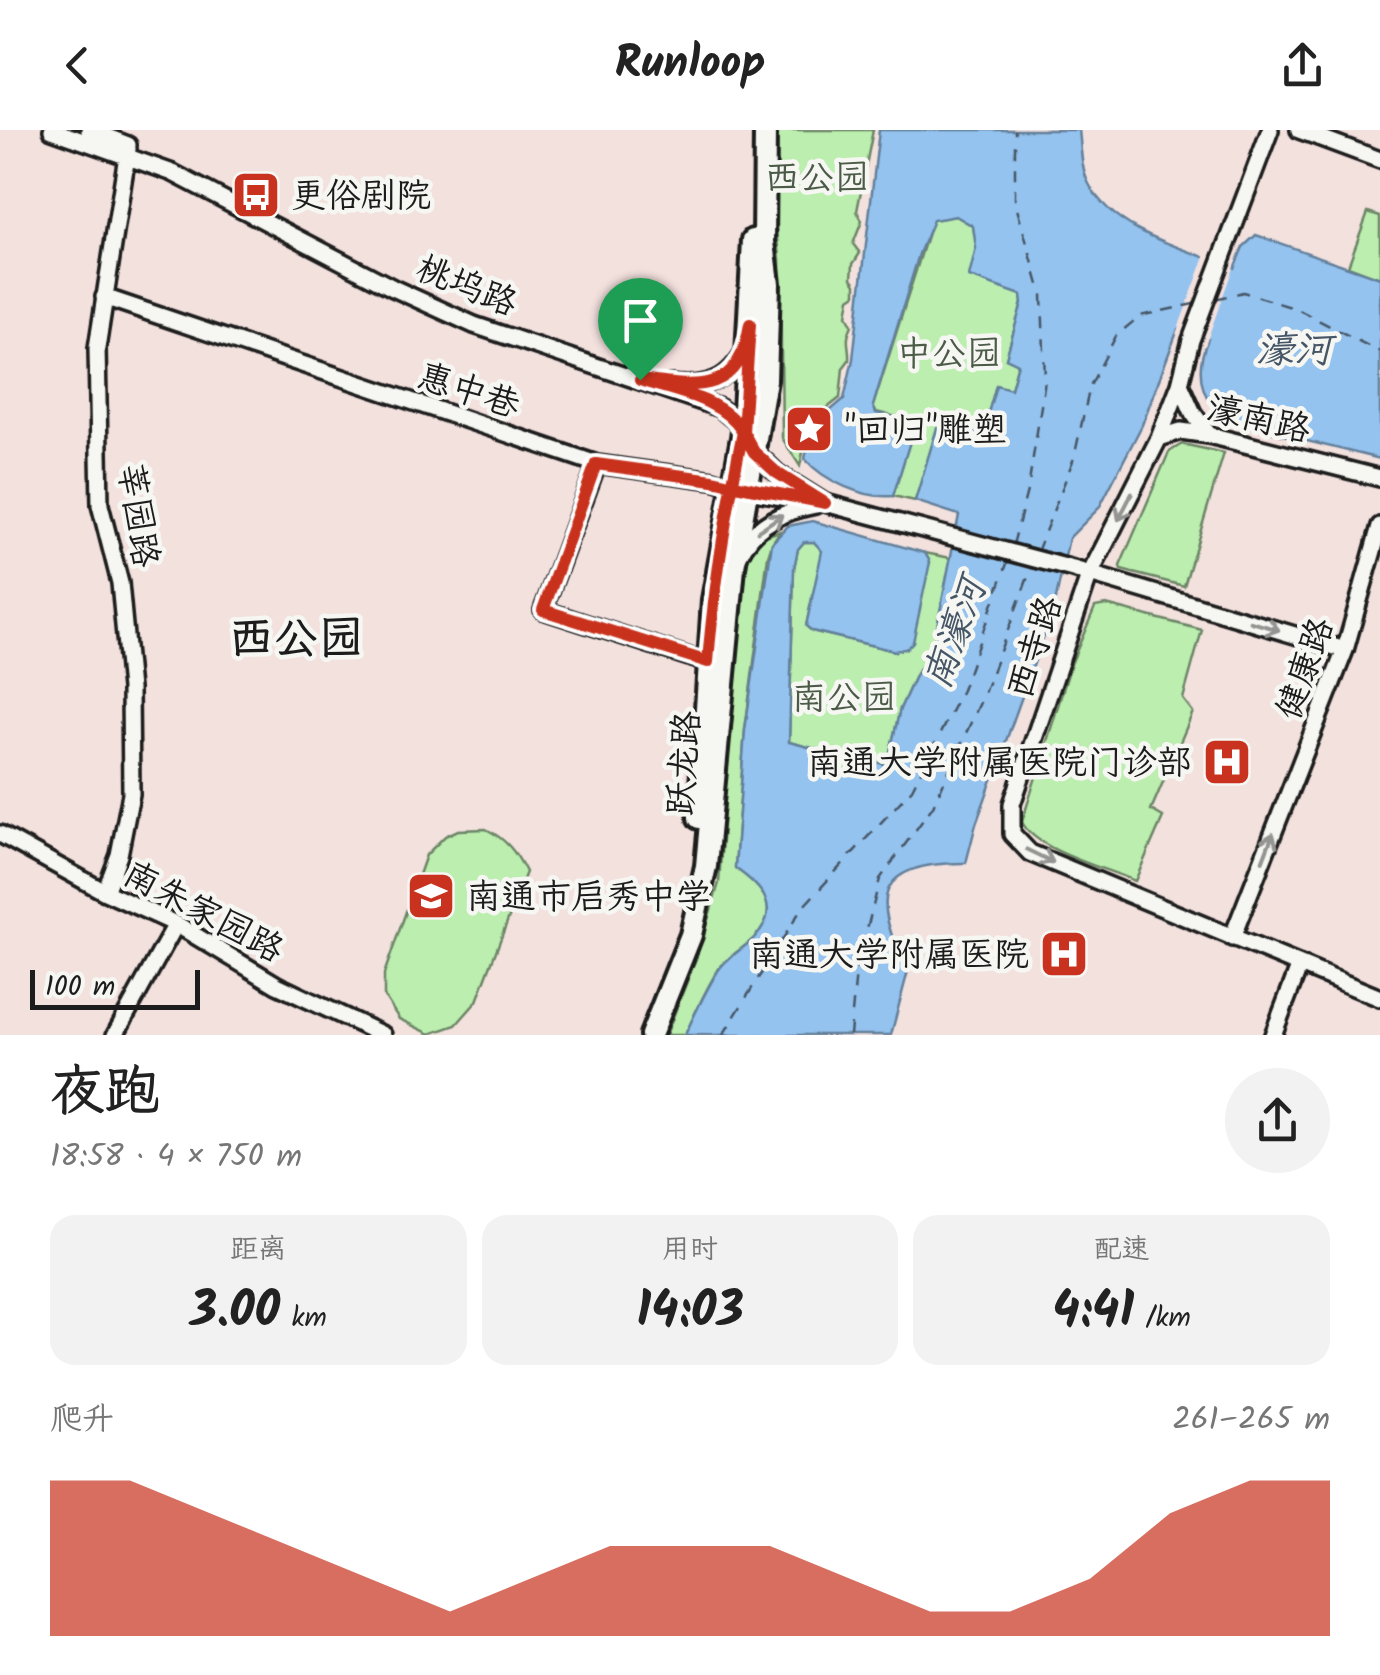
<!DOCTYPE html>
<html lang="zh">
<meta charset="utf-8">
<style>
:root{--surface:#fff;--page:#f2f2f2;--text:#222;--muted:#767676;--accent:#c8321e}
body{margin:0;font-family:Kalam,"LXGW WenKai TC",sans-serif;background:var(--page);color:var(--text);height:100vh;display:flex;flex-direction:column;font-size:38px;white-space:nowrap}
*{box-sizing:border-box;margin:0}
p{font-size:32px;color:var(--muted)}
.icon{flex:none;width:55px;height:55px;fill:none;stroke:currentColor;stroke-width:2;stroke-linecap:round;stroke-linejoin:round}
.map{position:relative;height:905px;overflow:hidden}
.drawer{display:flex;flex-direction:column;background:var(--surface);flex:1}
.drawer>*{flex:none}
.scale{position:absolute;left:30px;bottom:25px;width:170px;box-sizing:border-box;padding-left:10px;border:5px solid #1c1c1c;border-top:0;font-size:28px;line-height:35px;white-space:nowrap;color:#1c1c1c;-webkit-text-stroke:8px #f6f6f2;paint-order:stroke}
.pin{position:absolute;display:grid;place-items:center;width:85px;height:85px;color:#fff;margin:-102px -42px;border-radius:50% 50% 50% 0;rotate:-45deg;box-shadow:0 0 10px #0007}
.pin .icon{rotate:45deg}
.round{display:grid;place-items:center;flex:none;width:105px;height:105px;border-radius:52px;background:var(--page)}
.summary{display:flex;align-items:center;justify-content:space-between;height:170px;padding:0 50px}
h1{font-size:55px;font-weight:600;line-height:75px}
.metrics{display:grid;grid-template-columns:repeat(3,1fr);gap:15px;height:170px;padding:10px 50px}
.metrics div{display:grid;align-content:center;border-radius:25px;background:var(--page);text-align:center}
.metrics b{font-size:50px;font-weight:600}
.metrics small{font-size:28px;font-weight:400}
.metrics p{font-size:28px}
.chart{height:280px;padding:20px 50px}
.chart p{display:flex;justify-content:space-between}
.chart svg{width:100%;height:180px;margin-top:10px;fill:var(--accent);opacity:.7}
header{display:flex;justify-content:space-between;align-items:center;height:130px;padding:0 50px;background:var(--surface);font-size:45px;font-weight:600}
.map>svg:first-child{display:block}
</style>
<header><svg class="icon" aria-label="back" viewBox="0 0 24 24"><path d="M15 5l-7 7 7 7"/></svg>Runloop<svg class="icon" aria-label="share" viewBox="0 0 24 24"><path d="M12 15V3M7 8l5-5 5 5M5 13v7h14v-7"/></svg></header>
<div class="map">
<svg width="1380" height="905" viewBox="0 0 1380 905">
<rect width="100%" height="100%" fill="#f3e1de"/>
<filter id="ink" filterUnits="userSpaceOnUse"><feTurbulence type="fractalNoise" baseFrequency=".01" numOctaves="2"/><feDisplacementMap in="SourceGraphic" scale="20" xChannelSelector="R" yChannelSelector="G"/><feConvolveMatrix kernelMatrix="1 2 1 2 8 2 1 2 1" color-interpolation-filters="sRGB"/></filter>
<g filter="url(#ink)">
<!-- green -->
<path fill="#bbeeaf" stroke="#6c8566" stroke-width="2.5" d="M776,0h97l-16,81 5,10 -9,23 7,9 -7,11 -1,14 4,6v10l-6,4 -3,17 5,10c-8,18 -2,18 -3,35l-6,8 -3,30 -23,18 5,6v11l-17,10 -5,23 -18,-28 -2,-179 -8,-84z
M1368,82l12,4v62l-32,-12z
M956,86l17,10c3,26 23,58 48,69l1,8 -16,55 12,5 -7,26 -15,-3 -9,31 -10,15 -17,2 -23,-5 -22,72 -22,-5 23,-74 -40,-10 -3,-6 59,-186z
M1182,314l42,9 -40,133 -63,-16 -1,-4 49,-114z
M780,401l-8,12 -4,13 -23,174 -10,138c27,19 48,40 19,70 -11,11 -28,19 -36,32 -13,20 -23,44 -33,65h-19l31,-79 22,-73 13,-188 16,-146 8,-10z
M804,412h10l9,9 -17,75 6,5 83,20 35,-89 -5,-9 26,5 -19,94 -16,22 -16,35 -13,56 -30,8 -44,-8 3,-16 -27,-7 5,-174 4,-19z
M1106,475l96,25 -19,69 10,13 -42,98 12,7 -28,64c-30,-13 -99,-30 -113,-59l49,-158 24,-57z
M486,699c20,10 30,23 40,43l-49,129 -21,24 -26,9 -31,-15 -15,-23v-22l42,-119 19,-19 13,-6z"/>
<!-- water -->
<path fill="#94c3ef" stroke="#64809b" stroke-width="2.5" d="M879,0h200c2,17 2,39 10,54 25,49 98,65 145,84l9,-21 13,-12 124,43v181l-146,-36c-33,-18 -41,-50 -26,-84l-30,-10 -36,96 -43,83 -30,30 -15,70 -78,216 -10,39c-90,-1 -97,34 -58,108l-17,64h-206c10,-21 20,-44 33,-64 8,-14 25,-21 36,-33 29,-30 8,-51 -19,-70l10,-138 27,-187 16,-17 25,-5 112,32 5,9 -17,80 -6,6 -12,3 -83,-20 -6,-5 16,-75 -8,-9h-10l-6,7 -4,19 -5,174 27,7 -2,16 42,8 5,-15 26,7 13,-56 16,-35 16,-22 27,-137 -44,-14 22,-73 23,6 17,-3 10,-14 9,-32 15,4 7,-25 -12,-6 16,-55 -1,-8 -52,-18 7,-29 -3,-22 -17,-10 -23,4 -14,34 -46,152 3,7 40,9 -23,74c-29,3 -69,-15 -88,-37l3,-14 18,-12 1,-11 -3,-6 20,-17 9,-40z"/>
<!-- pier -->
<path fill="#f3e1de" d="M1242,113l-37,103 -29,-12 31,-83 25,11z"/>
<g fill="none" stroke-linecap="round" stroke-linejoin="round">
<!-- ferry -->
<path stroke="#465666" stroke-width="2.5" stroke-dasharray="12 10" stroke-linecap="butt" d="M1215,169l28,-7 54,17 83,43
M1013,415l16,-62 16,-103 -3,-85 -27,-93v-72
M1037,422l37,-94 16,-72 26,-50 24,-20 58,-13
M723,905l79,-127 110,-119 50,-99 47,-132
M850,905l6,-64 24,-92 53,-73 50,-110 50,-132"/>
<!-- minor casing -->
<g stroke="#1c1c1c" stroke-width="22">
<path id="minor" d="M52,0l121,43 220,115 81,37 246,83 17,14 18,30 22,21 48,30 248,66 272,81
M89,0l39,15
M1270,0l-79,210 -11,44 -21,54 -70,138 -77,228v30l18,19 350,145
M1299,0l81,30
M104,167l493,167 116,16 35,11 68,10
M671,254c36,4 58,-3 75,-36
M1180,254l13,29 16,22
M1159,308l22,-7 28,4 171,43
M597,334l-54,146 165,53
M739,426c14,-32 45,-45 77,-51
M0,704l105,58 71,32 101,61 106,50
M105,762l14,-37 12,-61 -1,-105 -10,-106 -20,-78 -3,-157 31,-199
M1232,808l113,-288 35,-124
M115,905l61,-111
M1273,905l26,-68"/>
</g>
<!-- major casing -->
<g stroke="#1c1c1c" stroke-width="28">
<path id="major" d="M699,688l14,-218 30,-168 10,-192
M651,905l40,-100 15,-69 28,-299 32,-187 3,-96 -5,-42 1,-112"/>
</g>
<!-- minor -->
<use href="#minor" stroke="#f6f6f2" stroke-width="15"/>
<!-- major -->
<use href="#major" stroke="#f6f6f2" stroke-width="20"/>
</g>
<!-- one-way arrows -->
<defs><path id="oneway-shaft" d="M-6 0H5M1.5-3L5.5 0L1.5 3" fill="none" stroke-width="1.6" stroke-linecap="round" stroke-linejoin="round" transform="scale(2.5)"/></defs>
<g stroke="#949492">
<use href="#oneway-shaft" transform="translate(1125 377) rotate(117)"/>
<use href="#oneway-shaft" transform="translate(770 393) rotate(-34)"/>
<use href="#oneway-shaft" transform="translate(1265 496) rotate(16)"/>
<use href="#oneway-shaft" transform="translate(1268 717) rotate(-69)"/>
<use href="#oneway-shaft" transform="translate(1040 726) rotate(26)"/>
</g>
</g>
<g fill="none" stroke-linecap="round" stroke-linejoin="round" filter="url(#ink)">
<!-- route casing -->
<g stroke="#fff" stroke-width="20">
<path id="route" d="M640,250c36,12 82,18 103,52 -16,76 -29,153 -35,230l-165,-52 53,-146 117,16c37,9 74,15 112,23l-48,-30 -23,-21 -11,-20 7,-108c-11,71 -51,64 -110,56"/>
</g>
<!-- route -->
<use href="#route" stroke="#c8321e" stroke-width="12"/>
</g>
<!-- icons -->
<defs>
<g id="bus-square" transform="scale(2.5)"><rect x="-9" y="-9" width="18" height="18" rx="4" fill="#c8321e" stroke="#f6f6f2"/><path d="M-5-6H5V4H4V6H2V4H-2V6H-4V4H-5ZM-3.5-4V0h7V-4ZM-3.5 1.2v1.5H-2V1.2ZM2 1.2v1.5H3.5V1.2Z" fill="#fff"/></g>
<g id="sight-square" transform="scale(2.5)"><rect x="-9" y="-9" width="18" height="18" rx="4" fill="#c8321e" stroke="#f6f6f2"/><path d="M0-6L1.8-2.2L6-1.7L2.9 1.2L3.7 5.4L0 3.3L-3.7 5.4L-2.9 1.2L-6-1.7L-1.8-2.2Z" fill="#fff"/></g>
<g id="hospital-square" transform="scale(2.5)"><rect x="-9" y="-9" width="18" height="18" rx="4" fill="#c8321e" stroke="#f6f6f2"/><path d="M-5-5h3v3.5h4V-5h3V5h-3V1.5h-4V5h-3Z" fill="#fff"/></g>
<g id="school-square" transform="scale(2.5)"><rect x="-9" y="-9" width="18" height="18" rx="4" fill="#c8321e" stroke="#f6f6f2"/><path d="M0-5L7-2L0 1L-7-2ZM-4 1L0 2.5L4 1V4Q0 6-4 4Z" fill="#fff"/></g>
</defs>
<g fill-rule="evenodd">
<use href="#bus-square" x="256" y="65"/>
<use href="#sight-square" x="809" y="299"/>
<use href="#hospital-square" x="1227" y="632"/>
<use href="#school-square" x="431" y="766"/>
<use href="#hospital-square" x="1064" y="824"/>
</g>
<g text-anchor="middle" stroke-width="9" stroke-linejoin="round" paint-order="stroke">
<!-- park labels -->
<g font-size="35" fill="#4c5b48" stroke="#f6f6f2">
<text x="817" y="59">西公园</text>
<text x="949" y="235">中公园</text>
<text x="844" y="579">南公园</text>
</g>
<!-- poi labels -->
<g font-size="35" fill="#1c1c1c" stroke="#f6f6f2" text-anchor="start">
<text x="291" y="77">更俗剧院</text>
<text x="844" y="311">"回归"雕塑</text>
<text x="1192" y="644" text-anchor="end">南通大学附属医院门诊部</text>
<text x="466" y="778">南通市启秀中学</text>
<text x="1029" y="836" text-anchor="end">南通大学附属医院</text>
</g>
<!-- street labels -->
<g font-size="35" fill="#1c1c1c" stroke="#f6f6f2">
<text transform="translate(467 155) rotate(22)" y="12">桃坞路</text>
<text transform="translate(469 260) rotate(18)" y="12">惠中巷</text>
<text transform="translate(1259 288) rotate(13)" y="12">濠南路</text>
<text transform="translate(139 385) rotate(81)" y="12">莘园路</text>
<text transform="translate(1034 517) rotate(-72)" y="12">西寺路</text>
<text transform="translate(1304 538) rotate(-70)" y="12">健康路</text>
<text transform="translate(683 633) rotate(-86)" y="12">跃龙路</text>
<text transform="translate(204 781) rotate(28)" y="12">南朱家园路</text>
</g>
<!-- water labels -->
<g font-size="38" font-style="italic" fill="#465666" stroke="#f6f6f2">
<text x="1294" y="232">濠河</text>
<text transform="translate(954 503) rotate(-70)" y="13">南濠河</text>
</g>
<!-- district labels -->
<g font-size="45" font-weight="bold" fill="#1c1c1c" stroke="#f6f6f2">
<text x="296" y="523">西公园</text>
</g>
</g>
</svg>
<div class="scale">100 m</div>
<div class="pin" style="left:640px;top:250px;background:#1e9e55"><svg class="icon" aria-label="arrive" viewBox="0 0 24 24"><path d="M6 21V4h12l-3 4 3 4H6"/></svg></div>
</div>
<section class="drawer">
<div class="summary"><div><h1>夜跑</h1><p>18:58 · 4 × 750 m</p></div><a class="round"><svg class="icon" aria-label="share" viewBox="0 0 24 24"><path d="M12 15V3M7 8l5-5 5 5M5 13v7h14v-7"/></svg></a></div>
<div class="metrics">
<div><p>距离</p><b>3.00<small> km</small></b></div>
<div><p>用时</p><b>14:03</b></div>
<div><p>配速</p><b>4:41<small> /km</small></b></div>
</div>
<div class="chart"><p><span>爬升</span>261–265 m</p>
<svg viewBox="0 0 160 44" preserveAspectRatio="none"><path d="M0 44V6L10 6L20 14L30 22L40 30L50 38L60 30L70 22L80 22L90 22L100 30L110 38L120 38L130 30L140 14L150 6L160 6V44z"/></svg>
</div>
</section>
